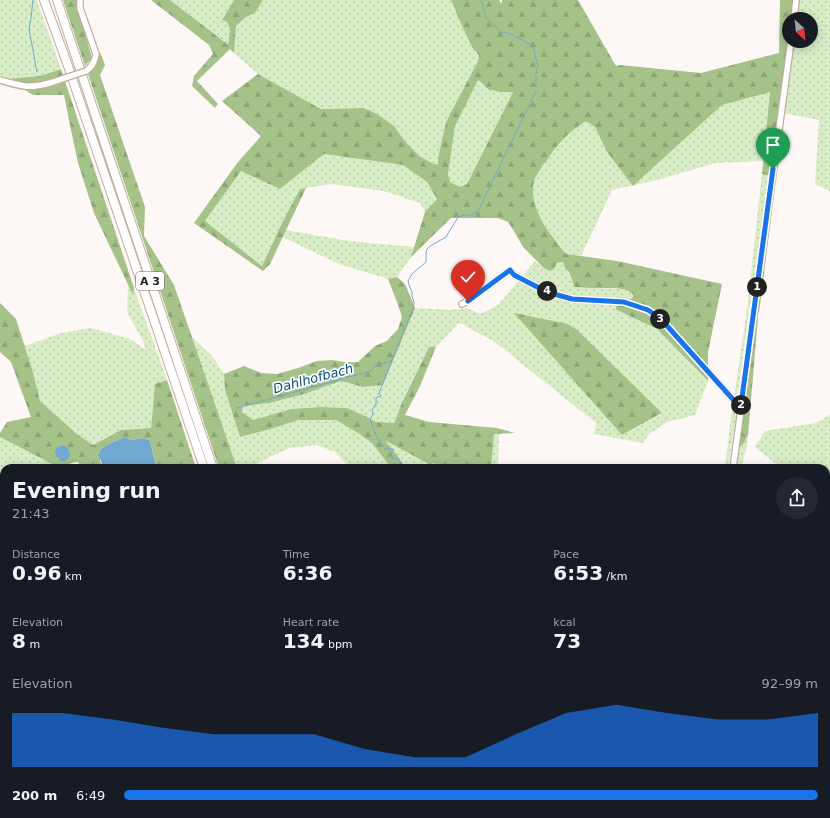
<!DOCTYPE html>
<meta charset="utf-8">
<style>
:root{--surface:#171b24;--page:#242831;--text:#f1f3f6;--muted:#9ea1a6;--accent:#1a73e8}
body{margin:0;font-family:"DejaVu Sans",sans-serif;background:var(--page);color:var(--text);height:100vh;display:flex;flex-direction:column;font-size:15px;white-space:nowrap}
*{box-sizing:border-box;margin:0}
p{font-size:13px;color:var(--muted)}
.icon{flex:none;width:22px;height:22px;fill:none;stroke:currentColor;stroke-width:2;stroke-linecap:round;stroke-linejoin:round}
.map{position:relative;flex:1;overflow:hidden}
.sheet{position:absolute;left:0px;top:464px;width:830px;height:354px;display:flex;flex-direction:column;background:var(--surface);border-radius:12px 12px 0 0;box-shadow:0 2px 10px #0003}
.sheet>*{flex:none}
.needle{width:26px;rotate:153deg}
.fabs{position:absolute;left:782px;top:12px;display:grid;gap:8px}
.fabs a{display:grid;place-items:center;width:36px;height:36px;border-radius:50%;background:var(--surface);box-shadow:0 2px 10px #0003;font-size:20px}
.pin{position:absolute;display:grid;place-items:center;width:34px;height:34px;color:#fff;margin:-41px -17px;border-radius:50% 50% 50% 0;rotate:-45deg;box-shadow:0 0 4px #0007}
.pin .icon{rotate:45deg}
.km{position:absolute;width:20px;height:20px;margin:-10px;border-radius:50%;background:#222;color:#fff;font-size:11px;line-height:20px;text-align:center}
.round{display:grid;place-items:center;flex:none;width:42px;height:42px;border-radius:21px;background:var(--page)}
.head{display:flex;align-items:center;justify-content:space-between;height:68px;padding:0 12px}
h1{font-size:22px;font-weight:800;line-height:30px}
.metrics{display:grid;grid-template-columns:repeat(3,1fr);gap:6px;height:68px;padding:4px 12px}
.metrics div{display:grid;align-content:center}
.metrics b{font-size:20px;font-weight:800}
.metrics small{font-size:11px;font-weight:400}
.metrics p{font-size:11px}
.chart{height:112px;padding:8px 12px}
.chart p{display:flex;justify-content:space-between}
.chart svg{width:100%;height:72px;margin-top:4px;fill:var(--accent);opacity:.7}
ul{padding:0 12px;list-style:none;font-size:13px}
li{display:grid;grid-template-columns:64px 48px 1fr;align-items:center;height:30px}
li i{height:10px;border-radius:5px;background:var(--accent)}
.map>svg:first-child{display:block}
</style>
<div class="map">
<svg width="830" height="818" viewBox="0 0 830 818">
<defs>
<pattern id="grass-dots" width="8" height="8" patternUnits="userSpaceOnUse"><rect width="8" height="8" fill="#d8ecc6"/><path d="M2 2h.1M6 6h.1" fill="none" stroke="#b9caaa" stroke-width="1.8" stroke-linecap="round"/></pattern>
<pattern id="forest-firs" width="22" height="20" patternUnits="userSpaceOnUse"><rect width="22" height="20" fill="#a5c289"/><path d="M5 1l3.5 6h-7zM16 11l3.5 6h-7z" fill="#8ea676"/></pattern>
</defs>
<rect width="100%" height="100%" fill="#fdf8f5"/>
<!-- grass -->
<path fill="url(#grass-dots)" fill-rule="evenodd" d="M0,0h37l24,69 -21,7 -33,3 -7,-1z
M170,0h64l-12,20 5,2 3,7 -2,17 -11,-10z
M263,0h188l11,26 10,21 7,7 -1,7 -32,61 -8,36v7l-6,-2 -13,-7 -15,-16 -10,-14 -30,-18 -43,1 -63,-35 -24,-21 2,-27 10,-9 9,-4z
M798,0h32v191l-15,-7 4,-64 -35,-7 9,-72h18v-22h-16z
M478,79l4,6 18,7h13l-46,92 -7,3 -10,-5 -2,-8 7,-48z
M771,92l-8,69 -48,2 -54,16 -49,11 -31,66 -15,-2c-16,-20 -38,-45 -32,-73 2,-6 9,-16 13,-21 9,-15 24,-30 39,-39l9,6 12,25 26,34 89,-81z
M324,154l79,11 24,17 10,17 -12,13 -5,-9 -36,-12 -52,-7 -32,5 -17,32 -21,45 -57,-45 36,-50 39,18z
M762,174l8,2 -1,10 -20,125 -11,82 -4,4 13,-87z
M286,230l63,11 65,6 -3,10 -14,20 -9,2 -49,-15 -56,-27z
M535,261l9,7 12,-5 7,-1c2,6 6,10 8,16 8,4 16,8 24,10 10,3 32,-4 39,8l-3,3 -8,-2 -6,13 40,19 51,52 -13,34 -28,7 -19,13 -5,8 -49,-9 2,-11 -101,-81 -35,-19 -2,1 -22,23h-7l-28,58 -7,18 -18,-1 -11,-6 -19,-8 -25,-1 -30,2 -38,11 -11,-7 1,-7 26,-3 32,-8 40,-14 22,6 20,-2 32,-77 36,2 16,-2 13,6 18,-9zM515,313l147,100v1l-40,21z
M128,285l5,9 1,-6 33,92 -12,4 -4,44 -30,2 -28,15 -16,-11 -37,-33 -15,-55 36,-13 30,-5 39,11 16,11 -3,-9 -16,-29z
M191,336l21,20 12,18 1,16 15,47 34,-9 24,-8h38l22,13 14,10 16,21 2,4h-40l-15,-16 -18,-7 -28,3 -41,20h-11z
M735,406l2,2 -9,60h-3l7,-59 -2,-2z
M830,415v74l-4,-3v-18l-45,-1 -10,-7 -16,-13 10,-16 51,-8z
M494,434h5l-1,34h-7z
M748,435l-1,11 -6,22h-7l3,-19 7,-6z
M0,437l52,27 -3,4h-45v71l-4,5z
M384,441l8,3 37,21 4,-2 9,5h-37l-7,-12z
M830,534v48l-4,1v-47z
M351,814h74l-1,1 1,3h-73z"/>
<!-- forest -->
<path fill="url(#forest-firs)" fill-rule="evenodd" d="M63,0h13v1l16,57 -7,8z
M151,0h19l47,36 11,9 2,-16 -3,-7 -5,-2 12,-20h29l-8,13 -9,4 -10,9 -2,27 -4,-4 -33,32 21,23 -3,4 -23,-22 2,-10 19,-22 -4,-9z
M451,0h48l3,4v-4h76l38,66 4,-1 81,8 78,-20 1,-53h13l-2,19h-2v15l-15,120 -4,22 -8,-2 8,-82 -48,13 -89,81 -26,-34 -12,-25 -9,-6c-15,9 -30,24 -39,39 -4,5 -11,15 -13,21 -6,28 16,53 32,73l51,7 105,23 -14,68v29l-51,-52 -40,-19 -1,-2c3,-14 4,-10 15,-9l3,-3c-6,-11 -29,-7 -40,-8 -6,0 -12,-1 -19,-1l-6,-15 -4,-4 -2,-6 -7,1 -1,5 -5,3 -6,-3 -21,-21 -9,-16 -6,-9 -10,-4h-47l-40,39 14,-45 12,-13 -10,-17 -24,-17 -79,-11 -44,35 -39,-18 -36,50 57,45 21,-45 17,-32 6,-1 -36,76 -7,7 -69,-48 44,-61 23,-26 -39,-35 36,-27 63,35 43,-1 13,6 17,12 10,14 15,16 13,7 6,2v-7l8,-36 32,-61 1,-6 -7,-8 -10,-21zM478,80l10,9 12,3h13l-46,92 -7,3 -10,-5 -2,-8 7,-48z
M100,52l5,13 -5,10 45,132 -1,29 30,49 63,183h-18l-131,-394 8,-8z
M61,69l73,219 -1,7 -39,-82 -16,-50 -7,-33 -7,-35h-31l-26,-16 33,-3z
M775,185l-16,128 -3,-2 17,-123z
M397,277l8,7 10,24 -32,77 -20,2 -22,-6 -40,14 -32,8 -26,3 -1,6 11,8 38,-11 30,-2 26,1 18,8 11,6 18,1 7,-18 28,-58h7l-16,39 -15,29 24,7 68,6 18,5 -21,1 -3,34h-49l-9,-5 -3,2 -38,-21 -7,-3 13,15 7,12h-15l-2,-4 -16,-21 -14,-10 -22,-13h-38l-24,8 -34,9 -15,-47 -1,-16 20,-8 17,7 16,1 21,-6 19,-7 15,-1 13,2h13l17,-16 12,-5 11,-12 4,-12 -5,-15 -9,-23z
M0,303l16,16 16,50 8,32 37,33 16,11 28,-15 30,-2 4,-44 12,-4 29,88h-42l2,-3 -6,-24 -6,-3 -13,2 -6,-3c-9,3 -17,7 -25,13v11l4,7h-22l-4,-6 -7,1 -8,5h-14l3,-4 -52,-27v-4l7,-11 24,-5 -20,-55 -11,-10z
M514,313l54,11 9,6 85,83 -40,22z
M756,318h2l-10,117 -4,8 -7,6z
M0,588l4,9v52l-4,1z
M38,814h61l-5,4h-71z
M558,814h111l-7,3 -105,1z"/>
<!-- water -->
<path fill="#71a9d2" d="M125,437l6,3 13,-2 6,3 6,25 -2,2h-50l-6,-14 2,-1v-3c8,-6 16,-10 25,-13z
M64,445l5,5 1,5c-2,4 -4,7 -9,6l-6,-8 1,-5 5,-2z"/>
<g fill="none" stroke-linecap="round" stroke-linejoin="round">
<!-- stream -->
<path stroke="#71a9d2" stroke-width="1" d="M33,0l-2,18 -2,11 8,43
M481,0l5,17 15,15 7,1 22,11 4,5 1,7 3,9 -2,9v12
M237,408l134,-37 5,-6 15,-4
M405,468l-8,-10 -5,1 -1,-3 2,-7h-8l-9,-13 -6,-17 3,-5 -1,-4 4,-5v-7l5,-2 -2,-3 26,-65 8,-19 1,-7 -2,-6v-4l-3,-7 -1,-4 4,-7 14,-12v-9l1,-4 3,-3 9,-5 7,-4 12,-20 7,-2h7l6,-4 58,-120"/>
<!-- minor casing -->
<g stroke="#c2ad9b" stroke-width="8">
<path id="minor" d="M80,0v8l16,46c-1,7 -4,13 -10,17
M794,19l2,-19
M0,80c23,7 30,9 53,2
M462,304l6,-3 42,-31 4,5 33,17 25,7 52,3 24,9 12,7 78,87h3
M733,468l58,-427
M809,814l2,4"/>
</g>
<!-- highway casing -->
<g stroke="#c2ad9b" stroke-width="10">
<path id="highway" d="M44,0l23,63 137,405
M57,0l156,468
M319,814l1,4
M330,814l1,4"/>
</g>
<!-- minor -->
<use href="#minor" stroke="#fff" stroke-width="5.5"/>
<!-- highway -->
<use href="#highway" stroke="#fff" stroke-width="8"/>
<!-- minor-bridge casing -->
<g stroke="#c2ad9b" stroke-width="8" stroke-linecap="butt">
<path id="minor-bridge" d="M53,82l33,-11"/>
</g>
<!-- minor-bridge -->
<use href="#minor-bridge" stroke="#fff" stroke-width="5.5"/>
</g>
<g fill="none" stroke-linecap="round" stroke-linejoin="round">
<!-- route casing -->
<g stroke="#fff" stroke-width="8">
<path id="route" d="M468,301l42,-31 4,5 33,17 25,7 52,3 24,8 12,8 78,87h3l32,-236"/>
</g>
<!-- route -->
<use href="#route" stroke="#1a73e8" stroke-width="5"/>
</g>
<g text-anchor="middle" stroke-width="3.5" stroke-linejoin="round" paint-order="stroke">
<!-- shield labels -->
<rect fill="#fff" stroke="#68635e" stroke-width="1" x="136" y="272" width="28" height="18" rx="3"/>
<g font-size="11" font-weight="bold" fill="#282019">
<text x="150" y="285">A 3</text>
</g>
<!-- water labels -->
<g font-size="13" font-style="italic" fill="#0b5077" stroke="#fff">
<text transform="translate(313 378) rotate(-15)" y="5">Dahlhofbach</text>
</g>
</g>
</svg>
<div class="fabs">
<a><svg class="needle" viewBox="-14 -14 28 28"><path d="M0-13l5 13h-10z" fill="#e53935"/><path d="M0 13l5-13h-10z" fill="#9ea1a6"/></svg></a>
</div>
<div class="pin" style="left:773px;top:169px;background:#1e9e55"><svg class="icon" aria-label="arrive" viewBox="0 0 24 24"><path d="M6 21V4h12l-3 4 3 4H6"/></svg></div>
<div class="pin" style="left:468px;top:301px;background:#d93025"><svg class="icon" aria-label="check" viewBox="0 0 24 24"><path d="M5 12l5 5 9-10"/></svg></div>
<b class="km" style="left:757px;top:287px">1</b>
<b class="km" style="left:741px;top:405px">2</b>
<b class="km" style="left:660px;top:319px">3</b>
<b class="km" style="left:547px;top:291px">4</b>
<section class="sheet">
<div class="head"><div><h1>Evening run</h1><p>21:43</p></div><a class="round"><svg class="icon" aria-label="share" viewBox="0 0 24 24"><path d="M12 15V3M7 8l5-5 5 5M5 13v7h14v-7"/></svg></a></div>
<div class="metrics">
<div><p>Distance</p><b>0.96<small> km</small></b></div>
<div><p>Time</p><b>6:36</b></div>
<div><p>Pace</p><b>6:53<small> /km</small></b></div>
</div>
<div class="metrics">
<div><p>Elevation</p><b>8<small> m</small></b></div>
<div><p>Heart rate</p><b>134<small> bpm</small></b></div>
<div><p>kcal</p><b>73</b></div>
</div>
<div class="chart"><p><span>Elevation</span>92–99 m</p>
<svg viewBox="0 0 160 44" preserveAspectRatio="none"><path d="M0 44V11L10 11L20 15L30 20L40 24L50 24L60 24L70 33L80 38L90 38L100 24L110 11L120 6L130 11L140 15L150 15L160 11V44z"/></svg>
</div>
<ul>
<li><b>200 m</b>6:49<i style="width:100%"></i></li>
</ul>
</section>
</div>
